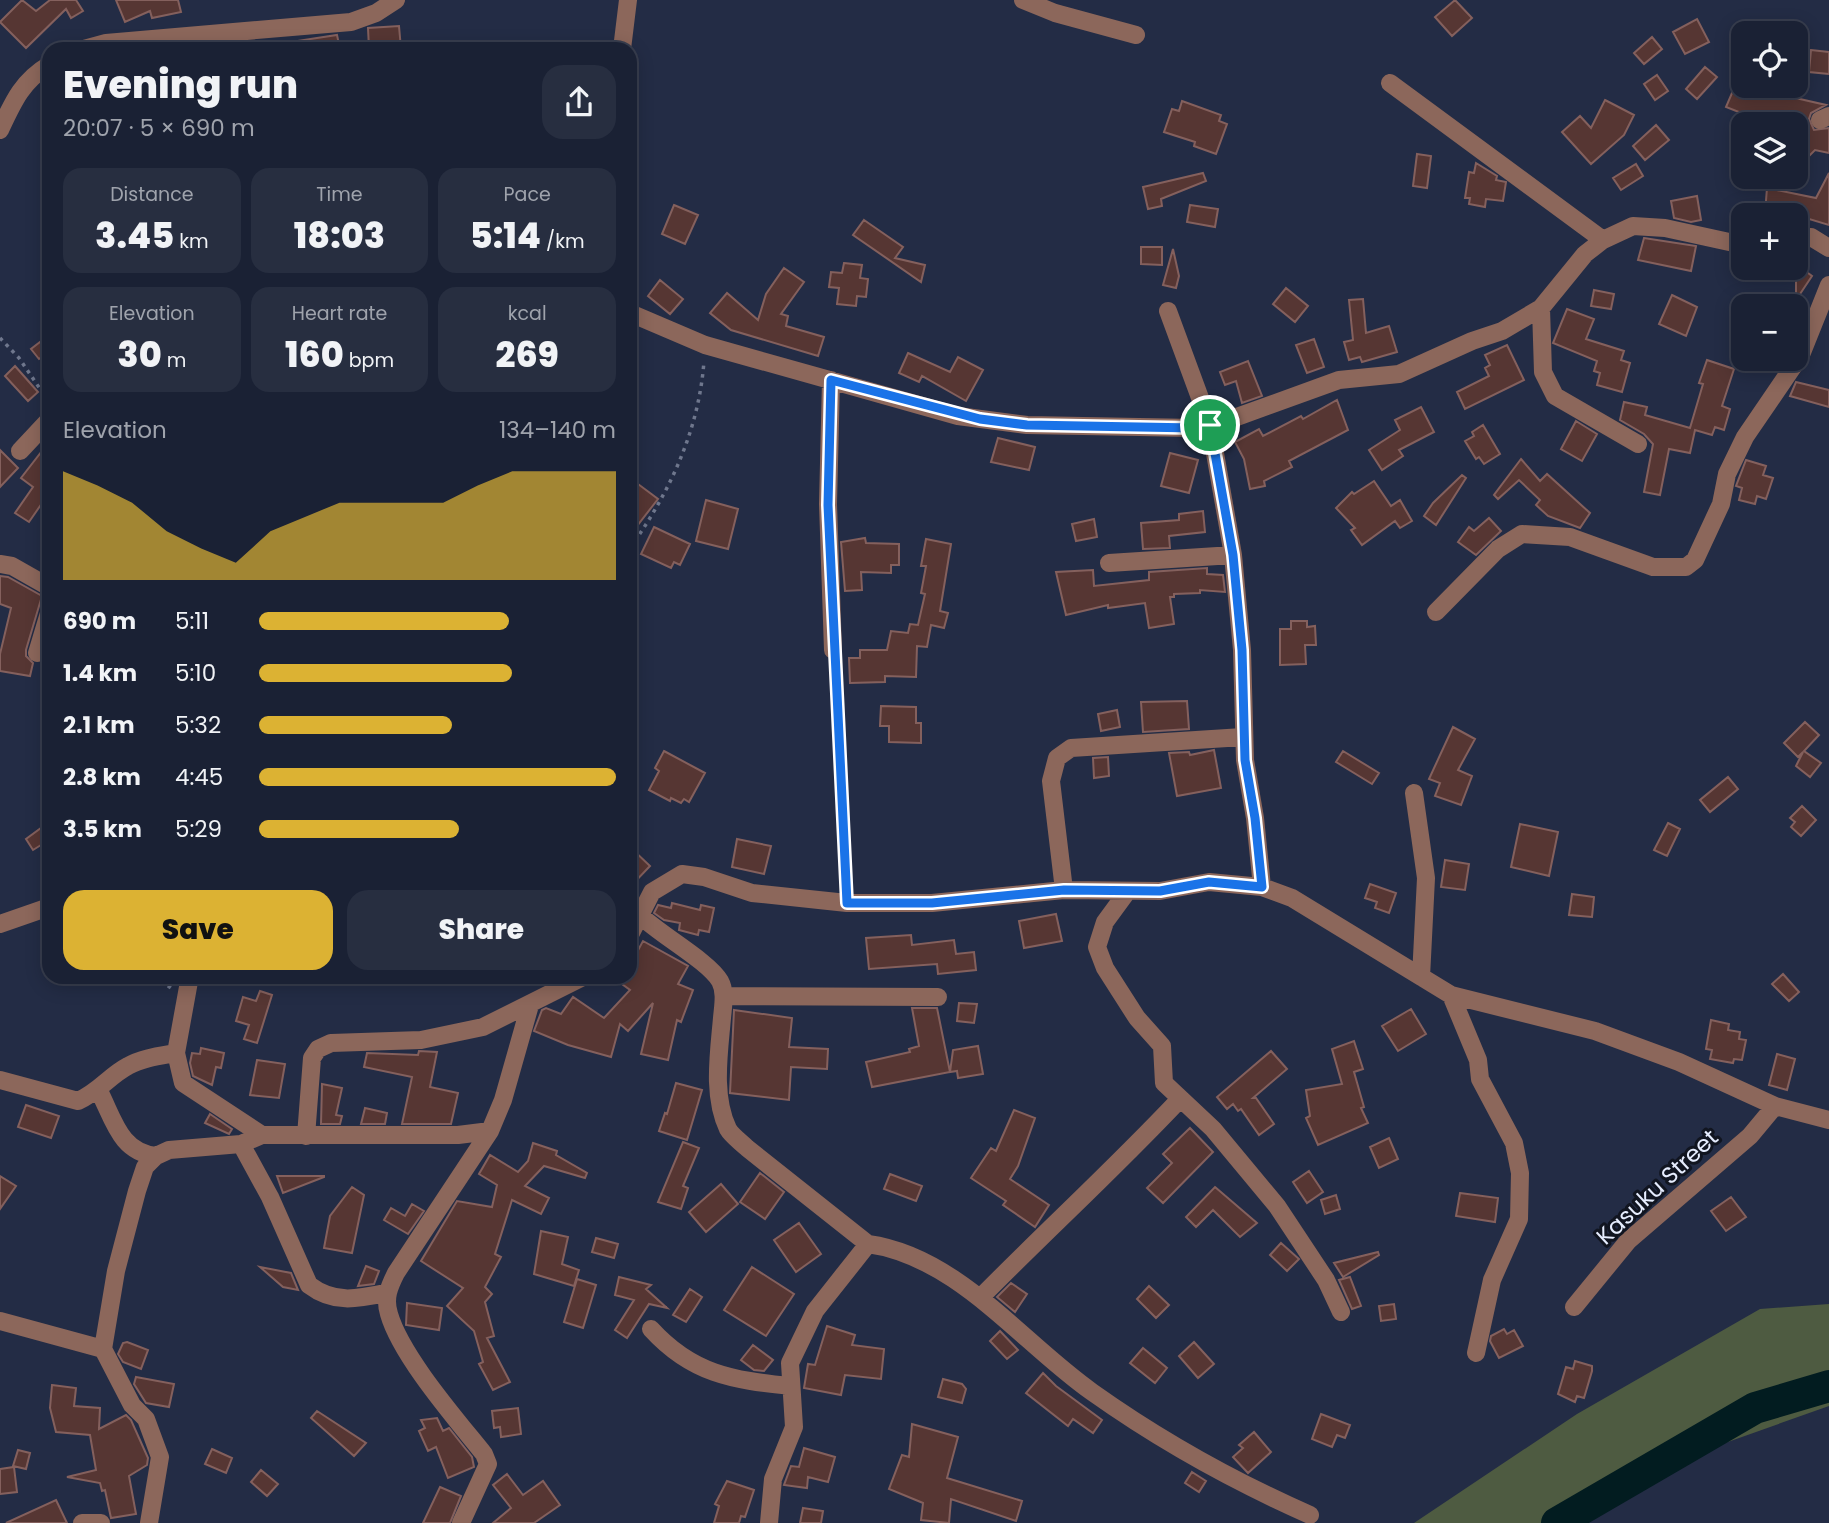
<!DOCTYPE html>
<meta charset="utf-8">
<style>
:root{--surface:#1a2134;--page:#272e40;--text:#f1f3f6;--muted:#9fa3ac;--line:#383e4f;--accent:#dcb233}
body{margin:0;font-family:Poppins,sans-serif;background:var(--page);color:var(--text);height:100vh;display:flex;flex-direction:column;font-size:26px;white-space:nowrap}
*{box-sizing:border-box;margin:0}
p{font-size:23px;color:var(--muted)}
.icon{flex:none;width:38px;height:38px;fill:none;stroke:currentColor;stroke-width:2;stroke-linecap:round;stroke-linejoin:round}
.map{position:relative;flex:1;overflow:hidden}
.panel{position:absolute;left:42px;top:42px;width:595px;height:942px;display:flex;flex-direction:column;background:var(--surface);border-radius:21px;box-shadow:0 4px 18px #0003,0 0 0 2px var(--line)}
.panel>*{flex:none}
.fabs{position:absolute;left:1731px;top:21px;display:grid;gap:14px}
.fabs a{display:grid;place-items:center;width:77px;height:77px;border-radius:14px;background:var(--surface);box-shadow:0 4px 18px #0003,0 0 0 2px var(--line);font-size:35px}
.pin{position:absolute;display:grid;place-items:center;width:60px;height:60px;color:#fff;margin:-30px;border:4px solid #fff;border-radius:50%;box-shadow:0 2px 7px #0007}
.round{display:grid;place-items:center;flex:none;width:74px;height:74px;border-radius:21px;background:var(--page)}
.head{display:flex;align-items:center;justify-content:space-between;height:119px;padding:0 21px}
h1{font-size:38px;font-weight:800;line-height:52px}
.stats{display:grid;grid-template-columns:repeat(3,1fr);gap:10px;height:119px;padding:7px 21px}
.stats div{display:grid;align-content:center;border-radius:18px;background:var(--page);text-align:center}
.stats b{font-size:35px;font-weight:800}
.stats small{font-size:19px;font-weight:400}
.stats p{font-size:19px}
.chart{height:196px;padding:14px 21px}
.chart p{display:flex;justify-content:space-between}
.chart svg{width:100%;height:126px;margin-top:7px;fill:var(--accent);opacity:.7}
.cta{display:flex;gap:14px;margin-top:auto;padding:14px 21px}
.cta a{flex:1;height:80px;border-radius:21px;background:var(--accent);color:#111;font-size:28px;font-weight:800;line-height:80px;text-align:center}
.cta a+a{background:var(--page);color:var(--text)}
ul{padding:0 21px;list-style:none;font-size:23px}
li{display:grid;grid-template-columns:112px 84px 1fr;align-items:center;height:52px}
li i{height:18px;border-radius:9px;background:var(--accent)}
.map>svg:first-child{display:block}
</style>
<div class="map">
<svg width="1829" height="1523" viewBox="0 0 1829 1523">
<rect width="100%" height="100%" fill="#232c45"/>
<!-- green -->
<path fill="#4e5b41" d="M1829,1304v102l-183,65 -90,52h-142l163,-109 183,-105z"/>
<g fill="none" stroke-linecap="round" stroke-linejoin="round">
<!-- river -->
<path stroke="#021c20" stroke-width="32" d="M1557,1523l198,-115 74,-22"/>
</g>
<!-- building -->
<path fill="#563633" stroke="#84605d" stroke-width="2" d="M22,0l14,11 14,-11h26l7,11 -12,7 -5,-9 -40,39 -26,-26z
M116,0h62l3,12 -29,6 -2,-7 -25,11z
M1455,0l17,18 -20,18 -17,-19z
M1697,19l12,23 -24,12 -12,-22z
M399,26l2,23h-32l-1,-21z
M337,35l3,14h-42l-1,-8z
M1652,37l10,12 -18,15 -10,-11z
M1811,50l18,2v22l-20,-2z
M1705,67l12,10 -20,22 -11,-10z
M1657,75l11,16 -13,9 -11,-16z
M1735,86h26l-1,4 66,15 -15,8 -2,6 5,11 15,-2v25l-14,-3 -7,7 -12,-13v-20l-47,-8 -23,-9z
M1605,100l29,15 -10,20 -33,29 -29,-32 18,-16 11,12z
M1182,101l39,14 -2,6 8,3 -11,30 -22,-8 1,-4 -31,-10 8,-23 7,2z
M1656,125l13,15 -24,20 -12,-14z
M1417,154l14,2 -4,32 -14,-2z
M1476,163l21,13 -1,4 10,2 -3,19 -17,-2 -1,8 -16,-3 1,-6h-5l4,-26 5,1z
M1636,164l7,12 -22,14 -8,-12z
M1203,173l3,8 -45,18 1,7 -14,3 -5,-22z
M1829,173v52l-33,-10 -31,-2 2,-25 49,10z
M1697,196l4,24 -10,2 -17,-4 -3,-17z
M674,205l24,10 -13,29 -23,-10z
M1190,205l28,4 -3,18 -28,-5z
M864,220l39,27 -8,11 30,7 -4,17 -68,-47z
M1644,238l52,8 -5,25 -53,-11z
M1141,247h21v18l-21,-1z
M1173,249l6,27 -3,12 -13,-3z
M844,263l18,2 -2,13 8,1 -2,18 -9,-1 -1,10 -19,-2 2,-16 -10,-1 2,-15 11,1z
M1796,264l16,12 -16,24z
M784,268l20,14 -23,32 7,2 -2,10 38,11 -6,19 -87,-26 -21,-17 17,-20 31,27 8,-26z
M660,280l23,19 -13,15 -22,-18z
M1286,288l22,18 -13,16 -22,-18z
M1594,290l20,4 -3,15 -20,-3z
M1672,295l25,12 -11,29 -27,-12z
M1363,299l3,34 23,-7 8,26 -35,10 -2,-5 -11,3 -5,-18 9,-2 -4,-40z
M1567,309l27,10 -8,20 38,12 -3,9 9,3 -8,29 -25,-7 3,-12 -6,-2 3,-10 -44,-18z
M49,335v17l-10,7 -8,-10z
M1314,339l10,28 -17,6 -11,-28z
M1507,345l17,35 -59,29 -8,-17 32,-16 -4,-8 5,-3 -5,-10z
M908,353l42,19 8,-15 25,13 -17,31 -44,-25 -3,6 -20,-9z
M1707,360l27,9 -12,37 8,3 -6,21 -9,-3 -3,8 -17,-5 -5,23 -21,-4 -9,46 -16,-3 9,-48 -9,-10 -24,-14 4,-18 23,5 -2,8 45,13 13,-44 -4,-1z
M1248,361l14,35 -20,7 -6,-22 -11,4 -5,-13z
M15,366l23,26 -10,9 -23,-25z
M1796,382l33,8v17l-39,-11z
M1337,400l11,30 -59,31 3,6 -28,14 1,5 -15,3 -6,-30 -9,-17 24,-13 4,7 38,-20 2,3z
M1421,407l13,25 -35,18 4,6 -21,14 -13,-20 31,-20 -5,-10z
M1576,421l21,13 -15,27 -21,-12z
M1483,425l17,29 -16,10 -5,-7 -3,2 -11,-18 9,-5 -2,-4z
M998,438l37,9 -6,23 -38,-8z
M49,442v51l-20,29 -14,-9 18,-26 -12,-9z
M0,450l18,18 -18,19z
M1170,453l28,7 -9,33 -28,-7z
M1521,459l19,22 7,-7 43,39 -10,15 -32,-12 -12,-11 4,-5 -21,-20 -21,19 -4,-4z
M1746,460l20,6 -3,9 10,3 -7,21 -9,-3 -2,8 -16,-4 3,-12 -6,-2z
M1462,475l4,3 -30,47 -12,-9 9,-13z
M1374,481l17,25 9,-6 12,21 -12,7 -5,-7 -33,24 -11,-15 4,-2 -19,-20 16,-16 2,2z
M638,484l20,15 -28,36v-41z
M706,500l32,9 -10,40 -32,-8z
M1203,511l2,21 -36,4 1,12 -27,1 -2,-26 38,-3v-6z
M1489,518l12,13 -25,24 -18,-13 11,-15 5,4z
M1094,519l3,18 -21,4 -4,-17z
M654,527l36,17 -10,21 -6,-3 -3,6 -30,-14z
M865,538l1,5 33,1v21h-8v8l-30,-1 1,18 -17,1 -4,-49z
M926,539l25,5 -11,67 8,2 -4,15 -13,-3 -4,22 -10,-1 -1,31 -31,-1v6l-35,1 -1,-25h11v-8h27l4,-19 17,2 2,-9 8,1 7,-31 -4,-1 5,-27h-5z
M1207,568v6l16,1 2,17 -25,-2v3l-26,1v3h-4l4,27 -25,4 -4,-25 -37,5v-3l-42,10 -10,-43 37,-2 1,16 55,-6v-8z
M0,576l8,1 34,19 -16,54v6l7,7 -3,13 -30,-5v-17l11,-46 -11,-4z
M1291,621h16v6l8,-1 1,19h-11l1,19 -26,1v-36h11z
M1187,701l2,28 -46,3 -2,-30z
M881,706l35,1v16h5v20l-32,-1v-16h-9z
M1117,710l3,17 -19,4 -3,-17z
M1805,722l14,13 -15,16 17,12 -11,14 -14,-11 7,-14 -5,5 -14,-14z
M1453,727l22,12 -17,31 14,6 -11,29 -26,-9 5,-13 -11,-4z
M1214,750l7,38 -44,8 -8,-43 20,-1 1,3z
M664,751l41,22 -16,29 -5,-3 -3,4 -10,-5 -1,3 -21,-11 10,-19 -4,-3z
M1343,751l36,22 -7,11 -36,-22z
M1108,757l1,19 -15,2 -1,-20z
M1728,777l10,12 -28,23 -10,-12z
M1802,806l14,14 -15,16 -10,-9 4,-5 -5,-4z
M1668,823l12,6 -13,27 -13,-6z
M1520,824l38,8 -9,44 -38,-9z
M41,828l8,12 -16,10 -7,-11z
M737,839l34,7 -7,28 -32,-7z
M630,847l20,19 -20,21z
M1445,860l24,4 -4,26 -24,-3z
M1370,884l26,9 -7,20 -14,-5 2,-6 -12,-4z
M1572,894l22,3 -2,20 -23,-2z
M672,903l28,7 1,-5 13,3 -5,24 -10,-2 -1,5 -19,-5 1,-7 -16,-3 -10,-7 4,-8 13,3z
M1056,914l6,27 -38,7 -5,-27z
M911,935l1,10 42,-5 2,14 18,-2 2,18 -38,4 -1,-10 -68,5 -3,-31z
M643,941l45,25 -10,18 15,6 -12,32 -4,-2 -9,40 -27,-6 12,-51 -25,28 -8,-7 -9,33 -43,-12 -34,-14 8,-21 4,-2 15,6 12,-17 31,21 26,-28 -19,-14h19v-11z
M1783,974l16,18 -10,9 -17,-17z
M260,991l12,4 -15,48 -13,-4 5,-14 -13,-4 7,-24 13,4z
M959,1003l18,1 -3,19 -17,-2z
M912,1008h25l13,64 -78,15 -6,-25 44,-10 -1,-3 10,-3z
M1411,1009l15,25 -28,17 -16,-25z
M734,1010l58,8 -3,29 39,2 -1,20 -36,-2 -2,33 -59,-7z
M1711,1020l18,4 -1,6 12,2 -1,7 7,1 -4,20 -8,-1 -1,4 -23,-4 2,-9 -6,-1z
M1354,1041l9,28 -9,3 10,35 -3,1 7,15 -50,22 -12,-27 4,-2 -4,-26 36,-6 -10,-35z
M978,1046l5,28 -25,4 -1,-7 -7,1 3,-22z
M201,1048l23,5 -3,15 -5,-1 -4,18 -19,-9 -3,-13 2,-10 8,1z
M419,1051l18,1 -7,35 28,6 -7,31h-49l10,-47 -48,-10 3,-14 51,2z
M1271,1051l16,18 -34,29h3l18,26 -15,11 -18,-26 -3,2 -5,-7 -6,5 -10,-12z
M1777,1054l18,5 -8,31 -18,-5z
M257,1060l28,4 -6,34 -29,-3z
M676,1083l26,7 -15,50 -28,-9 6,-18 2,1z
M322,1084l20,4 -6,27 6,1 -2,8h-19z
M26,1105l33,11 -8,22 -33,-11z
M365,1108l22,5 -2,11h-24z
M1014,1110l21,8 -17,48 -8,13 39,26 -14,22 -32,-22 3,-4 -35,-23 20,-30 5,3z
M210,1114l22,15 -3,5 -24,-11z
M1190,1128l23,24 -50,51 -16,-15 25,-25 -9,-9z
M1389,1138l9,21 -19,9 -9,-21z
M683,1142l16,6 -16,38 5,2 -7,21 -23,-7z
M533,1143l24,8 -1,4 31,18 -2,5 -41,-12 -19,20 24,12 -8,16 -29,-14 -17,54 6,3 -16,30 7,7 -7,8 9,34 -7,2 23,44 -17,8 -14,-26 4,-2 -9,-31 -27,-25 16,-18 -42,-27 36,-60 35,6 5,-22 -18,-11 11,-19 28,17 10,-11z
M1309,1171l14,21 -16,11 -14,-21z
M760,1173l24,19 -19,27 -25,-17z
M890,1174l32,12 -6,15 -32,-12z
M0,1176l16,10 -16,23z
M277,1176h47v1l-41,16z
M721,1184l17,20 -32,28 -17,-20z
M352,1187l12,8 -12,58 -28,-5 6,-32z
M1215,1187l42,36 -17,14 -27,-27 -17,17 -10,-10z
M1460,1193l38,5 -3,24 -39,-6z
M1336,1195l4,14 -15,5 -4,-14z
M1731,1197l15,20 -20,14 -15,-20z
M412,1204l12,7 -16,23 -24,-14 7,-12 14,8z
M799,1223l22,31 -25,18 -22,-32z
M541,1231l27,6 -6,27 17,6 -5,16 -40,-12z
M596,1238l22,6 -4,14 -22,-6z
M1281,1243l18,16 -12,12 -17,-16z
M1378,1252l1,3 -36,22 -9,-14z
M366,1266l13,5 -5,13 -16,2z
M260,1267l31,6 7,17 -15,-3z
M752,1267l42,27 -28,42 -42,-26z
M619,1277l32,8 -5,4 21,19 -18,-4 -22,34 -12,-8 19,-30 -19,-5z
M1350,1277l11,29 -9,3 -13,-29z
M577,1279l19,6 -13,43 -19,-6z
M1011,1283l16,11 -12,18 -18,-15z
M1149,1286l20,19 -13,13 -19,-19z
M690,1289l12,8 -16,25 -13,-7z
M407,1303l35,5 -3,22 -33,-5z
M1394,1304l2,15 -15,2 -2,-15z
M827,1326l28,9 -3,10 32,4 -3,30 -36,-4 -4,20 -37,-7 4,-24 7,1z
M1504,1329l3,5 7,-4 9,16 -24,12 -9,-17 1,-5z
M1000,1331l18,19 -11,9 -17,-18z
M127,1342l21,8 -7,19 -18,-7 -5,-8 5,-11z
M1194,1342l20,22 -16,14 -19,-22z
M753,1345l20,15 -9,11 -10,-1 -13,-10z
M1143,1348l24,20 -12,15 -25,-20z
M1575,1361l17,5v5l-8,27 -7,-2 -2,6 -17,-8 8,-27 7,2z
M1043,1373l13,13 46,34 -9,13 -20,-14 -5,7 -42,-33z
M136,1377l38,7 -5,23 -23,-4 -12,-19z
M943,1379l19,5 4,5 -4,14 -24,-6z
M52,1385l24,3 -2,18 26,2 -1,21 27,-14 5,5 17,38 -1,7 -18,11 7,38 -25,4 -6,-28 -3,1 -2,-8 -33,-6 29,-7 -6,-35 -34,-3 -6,-24z
M518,1408l3,26 -20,3 -1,-10 -6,1 -2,-17z
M317,1411l49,32 -12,13 -43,-38z
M1321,1414l29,11 -5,13 -8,-3 -5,12 -20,-8z
M437,1418l6,13 6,-3 23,29 2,10 -26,11 -12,-31 -8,4 -9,-20 6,-3 -4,-8z
M912,1424l46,13 -11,41 75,23 -6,20 -65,-22 -2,24 -28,-3 2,-17 -34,-14 13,-34 7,2z
M1254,1432l17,20 -23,21 -15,-16 10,-9 -4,-3z
M804,1448l31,9 -7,25 -20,-5 -1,11 -23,-3 7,-19 8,1z
M212,1449l20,9 -6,15 -21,-9z
M18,1450l12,3 -4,16 -13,-3z
M14,1467l3,25 -17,2v-25z
M261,1470l17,14 -11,12 -16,-14z
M1192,1472l14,9 -7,11 -14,-9z
M507,1474l16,21 20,-14 17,24 -26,18h-41l18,-15 -18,-23z
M727,1481l27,9 -9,27 -4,-1 -2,7h-25l5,-17 -4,-2z
M440,1487l21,9 -11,27h-27z
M56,1500l11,23h-61z
M803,1508l20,3 -2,12h-21z"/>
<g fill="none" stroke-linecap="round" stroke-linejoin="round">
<!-- path -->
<path stroke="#6f778d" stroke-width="3.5" stroke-dasharray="3.5 5" stroke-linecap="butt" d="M0,338l19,20 30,44
M630,548c40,-56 69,-118 74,-187
M833,664l13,223
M154,976l17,12"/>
<!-- minor -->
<path stroke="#8c675b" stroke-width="18" d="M1023,0l32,13 81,22
M84,49l22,-6 245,-21 25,-9 20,-13
M622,49l6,-49
M1390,83l213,157
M1820,120l9,-4
M0,130c13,-28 22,-49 49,-65
M1796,239l15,-2 18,11
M1541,308l2,64 12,24 83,48
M1168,311l42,114 23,130 9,95 3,110 10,58 7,69
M630,313l75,32 253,71 69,9 168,3 39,-10 105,-38 60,-6 73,-33 30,-10 39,-23 44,-54 18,-14 30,-14 32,2 78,17
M831,380l-3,124 5,146
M20,451l29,-31
M1109,563l124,-8
M0,564l12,2 37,21
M1436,612l62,-63 24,-15 48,3 83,30h33l9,-7 26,-56 6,-30 18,-37 56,-82 28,-70
M37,653l12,-40
M1414,793l12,85 -5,99
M1064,890l-13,-109 6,-23 14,-10 172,-11
M1127,892l-22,30 -8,25 8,21 32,50 25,28 2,37 49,46 64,77 49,74 15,32
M630,906c22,25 77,53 90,75 6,11 3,25 2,37 -3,35 -10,78 6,111 4,7 13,13 19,19l121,96c89,12 154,99 224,148 69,49 141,89 218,123
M0,924l49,-17
M630,935l22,-43 30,-18 22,3 48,16 95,10h85l132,-13 96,1 49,-9 53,5 30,11 159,97 144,36 84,31 96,44 54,14
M190,976l-14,77 7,30 79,52h196l32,-4
M1451,995l27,65 2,19 34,64 6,30 -1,46 -27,61 -16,73
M724,996l214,1
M0,1080l78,21c22,-10 31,-25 50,-35 14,-8 31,-10 48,-13
M99,1091c15,29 21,61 57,65
M306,1136l6,-78 6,-9 13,-6 90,-3 62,-13 102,-51
M241,1144l29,53 39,88c25,19 48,14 77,8
M980,1298c66,-67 135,-130 199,-198
M1574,1307l54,-66 122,-105 25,-30
M0,1321l103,28
M651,1329c41,45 81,51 139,57
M82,1523h19
M149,1523l11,-66 -14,-38 -14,-14 -29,-56 13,-78 21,-80 8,-24 11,-11 13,-6 72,-6 21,-9
M461,1523l27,-59 -4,-10c-28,-35 -83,-98 -95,-140 -5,-16 0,-27 7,-41l94,-142 13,-31 27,-95
M769,1523l4,-44 21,-52 -4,-64 25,-52 53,-67"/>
</g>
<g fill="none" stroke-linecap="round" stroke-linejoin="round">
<!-- route casing -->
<g stroke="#fff" stroke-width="14">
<path id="route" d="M831,380l149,39 47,6 168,3 15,-3 23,130 9,95 3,110 10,58 7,69 -53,-5 -49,9 -96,-1 -132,13h-85l-19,-398z"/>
</g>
<!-- route -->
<use href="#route" stroke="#1a73e8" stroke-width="9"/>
</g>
<g text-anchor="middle" stroke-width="6" stroke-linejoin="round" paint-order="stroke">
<!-- street labels -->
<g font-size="23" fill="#e6edfe" stroke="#111520">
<text transform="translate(1657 1187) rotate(-43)" y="8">Kasuku Street</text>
</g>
</g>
</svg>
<div class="fabs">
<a><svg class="icon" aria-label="locate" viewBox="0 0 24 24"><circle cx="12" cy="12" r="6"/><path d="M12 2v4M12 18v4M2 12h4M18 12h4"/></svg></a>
<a><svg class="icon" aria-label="layers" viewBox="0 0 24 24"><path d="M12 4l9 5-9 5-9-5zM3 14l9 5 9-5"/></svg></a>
<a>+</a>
<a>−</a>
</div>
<div class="pin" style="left:1210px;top:425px;background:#1e9e55"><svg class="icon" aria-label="arrive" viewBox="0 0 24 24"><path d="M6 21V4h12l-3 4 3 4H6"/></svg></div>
<section class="panel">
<div class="head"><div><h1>Evening run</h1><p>20:07 · 5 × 690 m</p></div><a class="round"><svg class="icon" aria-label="share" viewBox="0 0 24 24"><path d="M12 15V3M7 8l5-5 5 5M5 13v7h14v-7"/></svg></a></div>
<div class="stats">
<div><p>Distance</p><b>3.45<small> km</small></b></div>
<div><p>Time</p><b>18:03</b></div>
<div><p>Pace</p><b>5:14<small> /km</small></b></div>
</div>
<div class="stats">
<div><p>Elevation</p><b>30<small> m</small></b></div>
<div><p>Heart rate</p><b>160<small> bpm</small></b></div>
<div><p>kcal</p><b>269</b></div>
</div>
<div class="chart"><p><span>Elevation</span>134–140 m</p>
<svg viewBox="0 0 160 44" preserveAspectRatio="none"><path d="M0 44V6L10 11L20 17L30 27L40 33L50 38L60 27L70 22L80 17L90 17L100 17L110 17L120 11L130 6L140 6L150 6L160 6V44z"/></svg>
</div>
<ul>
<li><b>690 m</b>5:11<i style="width:70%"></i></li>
<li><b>1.4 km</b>5:10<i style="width:71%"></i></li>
<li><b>2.1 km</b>5:32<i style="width:54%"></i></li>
<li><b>2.8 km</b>4:45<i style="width:100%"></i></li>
<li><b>3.5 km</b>5:29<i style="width:56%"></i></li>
</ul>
<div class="cta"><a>Save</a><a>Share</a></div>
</section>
</div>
